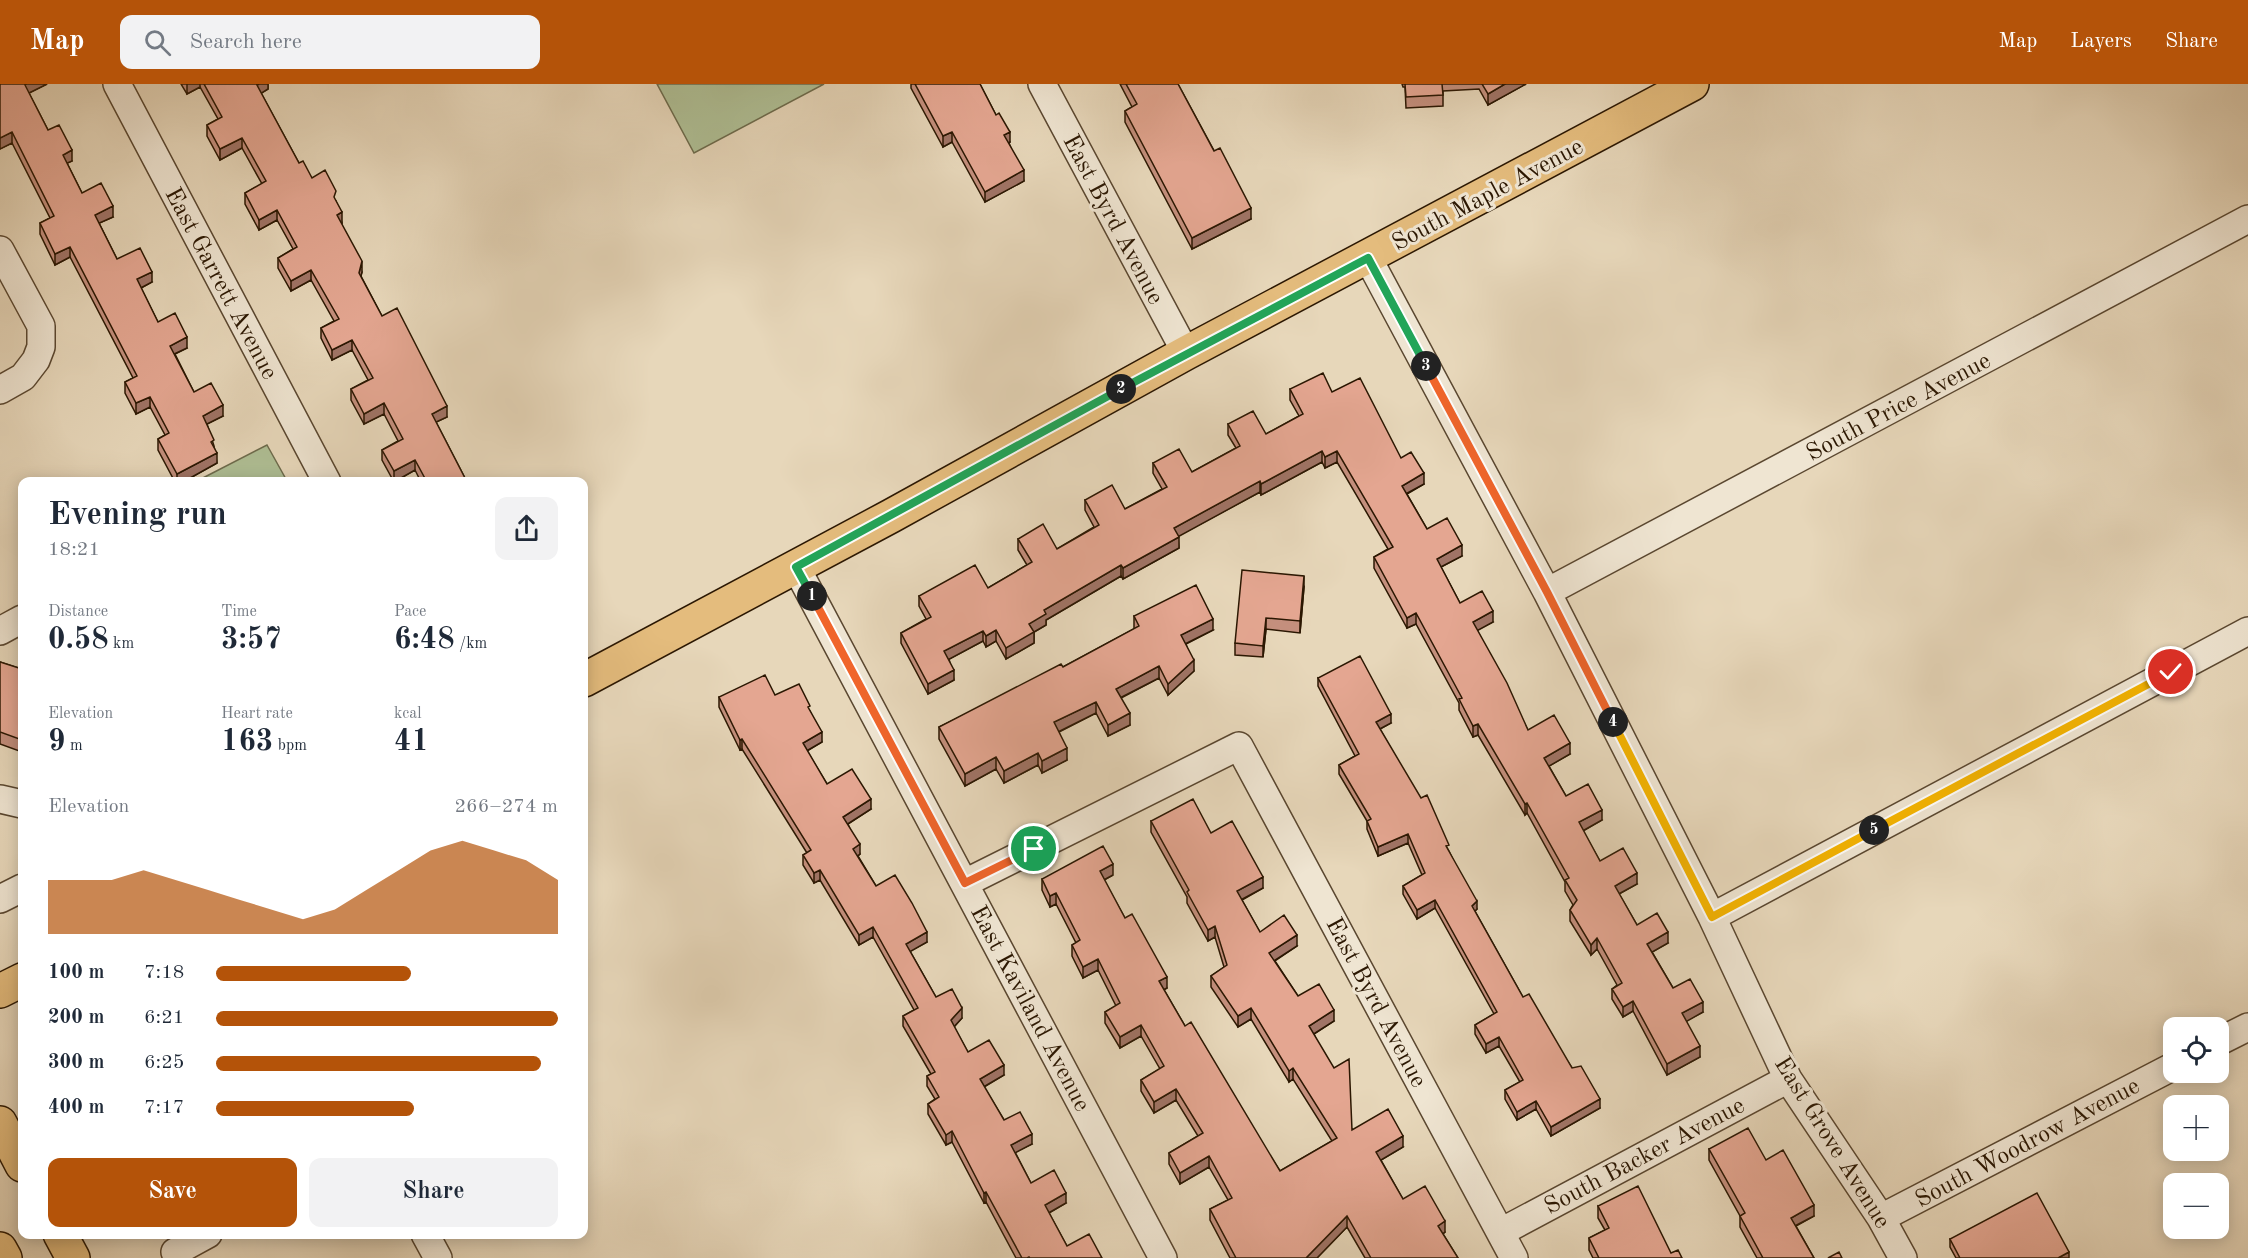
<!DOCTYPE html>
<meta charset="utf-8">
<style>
:root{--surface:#fff;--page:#f2f2f3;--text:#1f2937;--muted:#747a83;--accent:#b45309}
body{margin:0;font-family:"Old Standard TT",serif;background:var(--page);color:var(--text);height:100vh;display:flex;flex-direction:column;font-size:22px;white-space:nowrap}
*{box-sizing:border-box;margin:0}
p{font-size:20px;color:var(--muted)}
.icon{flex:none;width:33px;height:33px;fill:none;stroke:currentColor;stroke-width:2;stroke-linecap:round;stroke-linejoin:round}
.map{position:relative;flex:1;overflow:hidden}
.sheet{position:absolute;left:18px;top:393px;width:570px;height:762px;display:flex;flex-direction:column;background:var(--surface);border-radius:12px;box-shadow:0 3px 15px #0003}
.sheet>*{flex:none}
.buttons{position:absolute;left:2163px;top:933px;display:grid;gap:12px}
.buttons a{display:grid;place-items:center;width:66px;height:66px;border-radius:12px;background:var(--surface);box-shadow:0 3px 15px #0003;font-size:30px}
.pin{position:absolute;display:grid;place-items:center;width:51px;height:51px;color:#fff;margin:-26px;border:3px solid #fff;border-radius:50%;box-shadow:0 2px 6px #0007}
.km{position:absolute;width:30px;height:30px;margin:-15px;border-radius:50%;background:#222;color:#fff;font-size:16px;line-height:30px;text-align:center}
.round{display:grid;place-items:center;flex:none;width:63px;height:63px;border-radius:12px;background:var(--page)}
.headline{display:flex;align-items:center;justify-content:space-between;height:102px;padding:0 30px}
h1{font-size:33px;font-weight:700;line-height:45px}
.stats{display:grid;grid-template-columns:repeat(3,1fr);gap:9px;height:102px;padding:6px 30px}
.stats div{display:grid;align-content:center}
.stats b{font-size:30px;font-weight:700}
.stats small{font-size:16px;font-weight:400}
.stats p{font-size:16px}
.chart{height:168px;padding:12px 30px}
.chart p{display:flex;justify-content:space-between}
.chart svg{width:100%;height:108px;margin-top:6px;fill:var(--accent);opacity:.7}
.action{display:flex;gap:12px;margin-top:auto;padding:12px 30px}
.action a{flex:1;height:69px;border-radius:12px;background:var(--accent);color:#fff;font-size:24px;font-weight:700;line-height:69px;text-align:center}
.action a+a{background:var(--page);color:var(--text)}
ul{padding:0 30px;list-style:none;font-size:20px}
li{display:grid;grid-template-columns:96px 72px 1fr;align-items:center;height:45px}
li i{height:15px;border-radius:8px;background:var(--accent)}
header{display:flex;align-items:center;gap:36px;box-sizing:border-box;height:84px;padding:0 30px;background:var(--accent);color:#fff}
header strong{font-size:28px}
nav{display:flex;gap:33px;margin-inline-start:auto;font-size:21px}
.search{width:420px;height:54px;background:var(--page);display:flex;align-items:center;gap:15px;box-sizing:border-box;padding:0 21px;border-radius:12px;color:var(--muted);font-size:22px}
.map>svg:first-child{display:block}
</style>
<header>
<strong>Map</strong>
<div class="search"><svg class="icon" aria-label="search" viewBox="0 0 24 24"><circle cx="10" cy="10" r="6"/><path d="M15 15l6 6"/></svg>Search here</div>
<nav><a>Map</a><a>Layers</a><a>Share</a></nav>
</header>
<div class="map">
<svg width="2248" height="1174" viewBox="0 0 2248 1174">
<rect width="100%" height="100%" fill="#e7d7ba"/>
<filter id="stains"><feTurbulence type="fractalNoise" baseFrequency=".00333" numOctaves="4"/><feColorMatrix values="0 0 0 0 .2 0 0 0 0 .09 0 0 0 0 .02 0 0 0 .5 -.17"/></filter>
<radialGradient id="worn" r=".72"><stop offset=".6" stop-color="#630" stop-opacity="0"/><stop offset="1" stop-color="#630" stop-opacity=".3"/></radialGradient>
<!-- green -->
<path fill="#afbf95" stroke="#6d6b4c" stroke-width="1.5" d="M657,0h167l-130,69z
M267,361l20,36h-90z"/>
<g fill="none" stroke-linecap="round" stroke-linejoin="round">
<!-- minor casing -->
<g stroke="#5a4730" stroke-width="30">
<path id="minor" d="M117,0l210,398
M1042,0l144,269
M0,166l41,76v21l-5,13 -13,17 -23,13
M1368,174l179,334 165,325 76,162 93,139 22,40
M796,483l367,691
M1547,508l701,-373
M0,547l22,-12
M0,715l22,5
M965,799l274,-137 275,512
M0,815l22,-11
M1712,833l536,-286
M2218,958l30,-15
M1881,1134l293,-152
M1501,1148l287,-153
M425,1150l13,24
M175,1168l33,-18"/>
</g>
<!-- major casing -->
<g stroke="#2b1702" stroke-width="36">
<path id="major" d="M584,596l307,-164 295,-163 506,-269
M0,907l22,-11
M0,1039l22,42
M60,1150l13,24
M0,1165l5,9"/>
</g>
<!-- minor -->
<use href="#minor" stroke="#efe5d2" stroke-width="27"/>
<!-- major -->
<use href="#major" stroke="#e4bc7d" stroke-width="33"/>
</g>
<!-- wall -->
<path fill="#c48f7d" stroke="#2b1702" stroke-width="1.5" d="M0,0h47l-18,9 19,37 24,31 -5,2 15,30 31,24 -14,6 18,36 35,23 -11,6 17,34 29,26 -12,6 19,38 29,24 -16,8 7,22 3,17 -34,19h-8l-17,-32v-11l7,-4 -15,-28 -14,7 -11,-21v-11l8,-4 -63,-121 -15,8 -15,-31v-11l10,-5 -38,-75 -12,6z
M181,0h87v5l-7,4 38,70 13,15 24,23 6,22h-1l21,49 -1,4 21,40 65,101 -11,5 31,60h-46l-6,-12 -21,12 -12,-22v-10l16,-9 -14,-27 -20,10 -13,-24v-11l17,-9 -16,-30 -20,10 -11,-22v-10l13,-7 -23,-41 -20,11 -13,-23v-10l15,-9 -16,-29 -18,10 -14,-26v-11l17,-9 -20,-36 -22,12 -13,-24v-11l11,-6 -18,-32 -13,7z
M911,0h69l30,58 -1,1 15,38 -39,21 -33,-60 -9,5 -32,-59z
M1120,0h58l73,135 -59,30 -67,-127v-11l7,-4z
M1402,0h124l-38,21 -9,-16 -36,2v15l-37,2 -1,-21h-2z
M1290,305l42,3 69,66 23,26 -17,10 20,35 35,27 -21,11 19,36 33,19 -16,8 51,100 42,24 -21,12 17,30 36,24 -19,11 17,30 37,23 -18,10 18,31 31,18 -16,9 21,36 30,24 -17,9 14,36 -33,18 -34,-64 -10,6 -11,-18v-10l5,-4 -20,-36 -6,6 -21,-34v-11l3,-5 -8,-14v-9l-38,-69 -2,2 -47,-80 -5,2 -14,-27v-7l-43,-79 -9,4 -33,-60v-11l14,-8 -51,-87 -12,6 -3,-6 -61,33 -1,-3 -82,44 1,12 -56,31 -2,-3 -75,44v5l-12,7v11l-28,16 -10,-18 -10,6 -3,-6 -34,18 5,21 -26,14 -27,-51v-10l25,-14 -7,-13v-10l69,-8 39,-23 -9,-15v-11l39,10 37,-22 -9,-17v-10l40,9 37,-20 -9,-16v-10l39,9 44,-24 -8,-13v-11l38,10 33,-18 -9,-16z
M1304,503l-4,46 -34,-4 -3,28 -28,-2v-12z
M1134,532l79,14 -27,14 8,27 -26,24 -9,-17 -38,20 9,27 -22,11 -12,-23 -37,19 8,28 -25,13 -4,-8 -34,18 -8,-14 -31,17 -26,-47v-12l124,-60 71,-38z
M0,578l22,7v83l-22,-8z
M1318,594l73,45 -11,6 69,122 28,58 -2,2 48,86 77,111 -49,28 -15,-27 -19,11 -12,-21v-9l15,-8 -21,-36 -13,7 -11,-19v-9l19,-11 -59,-106 -18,11 -14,-25v-8l19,-11 -14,-32 -30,13 -11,-27v-8l-28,-47v-9l16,-9 -37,-70z
M775,611l35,16 12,31 -15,9 20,33 44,25 -23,15 12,30 -2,2 18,30 51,56 -17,9 26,46 26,21 -8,9 14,25 36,23 -20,12 20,33 28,24 -17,8 16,31 35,20 -17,10 18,33 35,12h-86l-30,-56 -2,1 -32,-61 -6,3 -18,-31v-10l7,-5 -8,-13v-10l4,-2 -28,-48v-10l11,-6 -41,-73 -14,8 -39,-65 -6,3 -11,-18v-10l4,-2 -65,-104 -2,1 -21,-43v-10z
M1151,737l60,12 52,55 -21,12 18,32 37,14 -22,15 23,35 36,25 -20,13 38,96 51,17 -22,13 22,39 42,33 -2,2 15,24h-93l-18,-31 -30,31h-87l-20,-38v-11l18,-9 -19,-33 -29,17 -11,-20v-11l29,-17 -22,-36 -22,13 -13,-22v-11l19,-11 -19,-33 -21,12 -15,-25v-11l11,-6 -18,-36 -15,8 -11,-22v-11l4,-2 -20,-39 -6,3 -8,-17v-11l71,-4 -9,5 21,38 42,70 -3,2 21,36 95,145 52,-30 -39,-62 -4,3 -38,-63 -13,8 -27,-40v-11l13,-9 -9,-30 -7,4 -21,-38v-6l-36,-65z
M1709,1065l57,11 48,56 -18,10 18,32h-57l-17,-31v-11l-31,-56z
M1598,1122l73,47 11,5h-89l-4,-8v-12l16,-8 -7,-12z
M1950,1155l119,19h-113l-6,-11z"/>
<!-- shaded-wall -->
<path fill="#a07466" stroke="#2b1702" stroke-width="1.5" d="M26,0h21l-22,11v-10z
M187,0h13v3l-13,7z
M259,0h9v5l-11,7v-11z
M1505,0h21l-38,21v-11z
M12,48v11l-12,6v-11z
M952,48v10l-9,5v-11z
M1010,48v10l-6,3v-10z
M242,54v10l-22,12v-11z
M72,66v11l-9,4v-10z
M1024,86v11l-39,21v-10z
M113,122v11l-18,8v-10z
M1251,124v11l-59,30v-11z
M277,126v10l-18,10v-10z
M342,128v11l-5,3v-11z
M70,163v10l-15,8v-11z
M362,177v11l-3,11v-10z
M311,186v10l-20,11v-10z
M152,188v10l-15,8v-11z
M187,253v11l-17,8v-10z
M352,256v10l-20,10v-10z
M150,313v10l-14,7v-11z
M384,319v11l-20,10v-10z
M223,321v11l-20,10v-10z
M447,322v11l-15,7v-10z
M1322,367v11l-61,33v-11z
M1337,367v11l-12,6v-11z
M217,369v10l-34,19h-6v-8z
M415,376v10l-21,12v-11z
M1424,389v11l-22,12v-10z
M1260,397v11l-86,47v-11z
M1179,453v11l-56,31v-11z
M1462,461v11l-25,13v-10z
M1121,481v11l-75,44v5l-12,7v11l-28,16v-11l23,-24 15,-14z
M1304,492v11l-4,46v-12z
M1493,527v11l-20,11v-11z
M1416,529v11l-9,4v-10z
M1266,534v11l-3,28v-11z
M1213,535v11l-32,16v-11z
M996,546v11l-10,6v-11z
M983,547v10l-39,21v-11z
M1194,576v11l-26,24v-11z
M1159,582v12l-43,22v-11z
M954,586v10l-26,14v-10z
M1096,618v11l-42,21v-12z
M1130,629v12l-22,11v-11z
M1391,630v9l-15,8v-9z
M1478,640v11l-5,2v-11z
M822,648v10l-19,11v-10z
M742,655v10l-2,1v-10z
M1570,659v11l-26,15v-11z
M1067,664v12l-25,13v-12z
M1038,669v12l-34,18v-12z
M996,673v12l-31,17v-12z
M871,715v10l-28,18v-10z
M1527,719v10l-2,2v-11z
M1602,726v10l-23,13v-11z
M1408,750v9l-30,13v-9z
M860,760v10l-7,5v-10z
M1113,780v11l-13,7v-11z
M820,786v10l-6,3v-10z
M1637,789v11l-22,12v-10z
M1263,793v11l-26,14v-11z
M1056,809v11l-6,3v-11z
M1435,816v8l-18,11v-9z
M1477,817v8l-5,5v-8z
M1215,842v11l-7,4v-11z
M873,843v10l-14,8v-10z
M927,848v10l-21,12v-10z
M1668,848v11l-21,12v-11z
M1297,851v11l-28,18v-11z
M1597,854v11l-6,6v-10z
M1098,875v11l-15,8v-11z
M1167,893v11l-8,4v-11z
M1633,917v10l-10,6v-10z
M1703,918v10l-21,12v-11z
M962,924v10l-11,12v-10z
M1251,924v11l-13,8v-11z
M1334,926v11l-25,16v-11z
M1141,941v11l-21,12v-11z
M1499,953v9l-13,7v-9z
M1700,962v11l-33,18v-11z
M1004,981v10l-24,14v-10z
M1293,984v11l-4,3v-11z
M1176,1005v11l-22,13v-11z
M1600,1015v9l-49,28v-9z
M1536,1017v8l-19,11v-8z
M952,1047v11l-6,3v-10z
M1032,1050v10l-21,11v-10z
M1403,1052v11l-27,16v-11z
M1209,1072v11l-29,17v-11z
M986,1108v10l-2,1v-10z
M1066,1109v10l-21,12v-10z
M1814,1121v11l-23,12v-10z
M1347,1132v11l-30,31h-11z
M1445,1137v11l-7,5v-11z
M2069,1168v6h-11z"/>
<!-- building -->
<path fill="#e4a691" stroke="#2b1702" stroke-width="1.5" d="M0,0h26l-1,1 23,45 11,-5 13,25 -9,5 19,38 19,-10 12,23 -18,9 22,44 23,-11 12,24 -15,7 21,43 17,-9 12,24 -17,9 24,46 17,-9 12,22 -20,11 11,24 -3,2 6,11 -40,21 -19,-35 11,-6 -19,-36 -14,6 -11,-21 12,-6 -67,-129 -15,7 -15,-31 14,-7 -42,-84 -12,6z
M204,0h55l-2,1 42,78 4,-2 9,17 13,-8 11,21 -2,6 8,15 -5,3 25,46 -3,12 23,43 15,-8 50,98 -15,8 35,68h-40l-12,-22 -21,11 -12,-21 21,-11 -19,-36 -20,11 -13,-25 22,-11 -21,-38 -20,10 -11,-22 18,-9 -28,-49 -20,11 -13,-23 19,-11 -20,-37 -18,10 -14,-27 21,-12 -24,-43 -22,11 -13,-24 15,-8z
M915,0h65l16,31 3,-2 11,19 -6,3 20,35 -39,22 -33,-60 -9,4z
M1126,0h52l36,67 6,-3 31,60 -59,30 -67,-127 12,-7z
M1405,0h37l1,11 -37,2z
M1482,0h23l-17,10z
M1323,289l9,19 28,-14 41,80 10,-6 13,21 -22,13 25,43 20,-11 15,27 -25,14 23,44 22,-12 11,20 -20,11 34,61 21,47 26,-15 16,28 -26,15 22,38 22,-12 14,26 -23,12 21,39 23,-13 14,25 -22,13 22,39 20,-12 11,19 -21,12 26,44 17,-9 13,23 -21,11 18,33 -33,18 -34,-63 -10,6 -11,-18 10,-6 -25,-45 -6,7 -21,-35 7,-10 -12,-20 4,-2 -42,-75 -2,1 -47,-80 -5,2 -14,-27 3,-1 -46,-85 -9,5 -33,-61 19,-10 -56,-96 -12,6 -3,-6 -61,33 -1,-3 -86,47 5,9 -56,31 -2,-3 -77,45 2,4 -17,10 5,8 -28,16 -10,-18 -10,6 -3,-5 -39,20 10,19 -26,14 -27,-51 30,-16 -12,-21 56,-31 13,23 44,-26 -14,-23 25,-15 14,25 42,-24 -14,-25 27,-15 13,24 42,-22 -14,-24 26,-14 13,23 48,-26 -12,-22 25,-13 13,23 37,-20 -13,-25z
M1242,486l62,6 -4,45 -34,-3 -3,28 -28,-3z
M1196,501l17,34 -32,16 13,25 -26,24 -9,-18 -43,23 14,24 -22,12 -12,-23 -42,20 13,26 -25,13 -4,-8 -34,18 -8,-14 -31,17 -26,-47 122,-63 2,3 76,-41 -5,-10z
M1360,572l31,58 -15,8 45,76 6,-3 22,50 -3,1 31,55 -5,5 51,91 6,-3 43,74 9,-2 19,33 -49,28 -15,-26 -19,11 -12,-22 18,-10 -24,-43 -13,7 -11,-19 22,-13 -62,-112 -18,10 -14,-24 22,-13 -17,-39 -30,13 -11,-26 4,-2 -32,-54 20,-11 -41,-76z
M0,578l22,7v71l-22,-8z
M765,591l10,20 24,-11 11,22 -2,1 14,25 -19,11 24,41 25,-15 19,30 -28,18 17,27 -7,5 23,37 19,-11 17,28 15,29 -21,12 30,53 16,-8 10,19 -11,12 17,32 21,-12 15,25 -24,14 24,41 16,-8 12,22 -21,11 20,38 23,-13 12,23 -21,12 22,41 22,-12 13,24h-72l-1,-1 -2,1h-5l-36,-66 -2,1 -32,-62 -6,4 -18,-31 11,-7 -12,-21 8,-4 -32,-56 15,-8 -45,-81 -14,8 -39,-65 -6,3 -11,-18 8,-5 -69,-111 -2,1 -21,-43z
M1193,715l18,34 21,-12 31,56 -26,14 23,41 24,-17 13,20 -28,18 29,43 21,-12 15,26 -25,16 25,42 15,-9 3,71 36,-21 15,27 -27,16 27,47 22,-13 20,35 -7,5 20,32h-87l-24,-42 -41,42h-70l-26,-49 22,-11 -23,-42 -29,17 -11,-20 34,-20 -27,-44 -22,13 -13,-22 23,-14 -23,-41 -21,12 -15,-25 15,-9 -22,-44 -15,8 -11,-22 8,-5 -24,-47 -6,3 -8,-17 61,-33 10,18 -13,7 25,47 7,-4 35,63 -8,4 26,45 6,-4 89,149 57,-33 -44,-70 -4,3 -38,-63 -13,8 -27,-40 16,-11 -12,-39 -7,4 -21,-38 2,-2 -38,-69z
M1748,1044l18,32 17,-10 31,55 -23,13 23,40h-51l-23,-42 5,-3 -36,-64z
M1638,1102l33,67 7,-3 4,8h-83l-10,-20 20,-10 -11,-22z
M2037,1109l32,59 -11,6h-98l-10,-19z
M1839,1168l3,6h-14z"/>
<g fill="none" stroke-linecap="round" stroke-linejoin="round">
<!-- split-1 casing -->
<g stroke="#fff" stroke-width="12">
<path id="split-1" d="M812,512l153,287 69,-34"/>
</g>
<!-- split-2 casing -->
<g stroke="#fff" stroke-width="12">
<path id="split-2" d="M812,512l-16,-29 325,-178"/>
</g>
<!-- split-3 casing -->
<g stroke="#fff" stroke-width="12">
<path id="split-3" d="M1121,305l247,-131 58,108"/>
</g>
<!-- split-4 casing -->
<g stroke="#fff" stroke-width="12">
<path id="split-4" d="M1426,282l121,226 66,130"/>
</g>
<!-- split-5 casing -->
<g stroke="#fff" stroke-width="12">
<path id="split-5" d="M1613,638l99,195 162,-87"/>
</g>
<!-- split-6 casing -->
<g stroke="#fff" stroke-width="12">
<path id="split-6" d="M1874,746l297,-158"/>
</g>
<!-- split-1 -->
<use href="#split-1" stroke="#f0652b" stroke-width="8"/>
<!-- split-2 -->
<use href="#split-2" stroke="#22a559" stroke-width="8"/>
<!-- split-3 -->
<use href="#split-3" stroke="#22a559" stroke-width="8"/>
<!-- split-4 -->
<use href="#split-4" stroke="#f0652b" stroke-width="8"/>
<!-- split-5 -->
<use href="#split-5" stroke="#f5b400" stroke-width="8"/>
<!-- split-6 -->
<use href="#split-6" stroke="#f5b400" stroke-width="8"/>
</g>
<g text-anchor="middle" stroke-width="6" stroke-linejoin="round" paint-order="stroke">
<!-- street labels -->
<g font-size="24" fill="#2b1702" stroke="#efe5d2">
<text transform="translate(1487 110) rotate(-28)" y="8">South Maple Avenue</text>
<text transform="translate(1114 135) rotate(62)" y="8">East Byrd Avenue</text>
<text transform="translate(222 199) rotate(62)" y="8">East Garrett Avenue</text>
<text transform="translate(1898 322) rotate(-28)" y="8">South Price Avenue</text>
<text transform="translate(1377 918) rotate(62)" y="8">East Byrd Avenue</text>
<text transform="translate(1031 924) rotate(62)" y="8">East Kaviland Avenue</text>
<text transform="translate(1833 1058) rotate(58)" y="8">East Grove Avenue</text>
<text transform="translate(2027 1058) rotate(-28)" y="8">South Woodrow Avenue</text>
<text transform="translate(1644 1071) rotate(-28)" y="8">South Backer Avenue</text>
</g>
</g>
<rect width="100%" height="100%" filter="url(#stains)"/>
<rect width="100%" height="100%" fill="url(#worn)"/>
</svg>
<div class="buttons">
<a><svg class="icon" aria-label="locate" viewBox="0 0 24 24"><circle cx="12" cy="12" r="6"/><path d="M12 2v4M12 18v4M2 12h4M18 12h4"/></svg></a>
<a>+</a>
<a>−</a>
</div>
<div class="pin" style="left:1034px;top:765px;background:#1e9e55"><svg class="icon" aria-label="arrive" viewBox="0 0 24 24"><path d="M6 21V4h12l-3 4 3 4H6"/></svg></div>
<div class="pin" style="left:2171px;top:588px;background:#d93025"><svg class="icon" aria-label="check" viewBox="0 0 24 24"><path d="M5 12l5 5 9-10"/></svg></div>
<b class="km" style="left:812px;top:512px">1</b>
<b class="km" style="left:1121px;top:305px">2</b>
<b class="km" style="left:1426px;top:282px">3</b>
<b class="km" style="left:1613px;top:638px">4</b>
<b class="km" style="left:1874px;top:746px">5</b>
<section class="sheet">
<div class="headline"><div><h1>Evening run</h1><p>18:21</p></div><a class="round"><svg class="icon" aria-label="share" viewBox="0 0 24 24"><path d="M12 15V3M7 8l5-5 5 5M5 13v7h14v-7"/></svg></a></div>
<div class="stats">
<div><p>Distance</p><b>0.58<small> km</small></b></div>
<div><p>Time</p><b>3:57</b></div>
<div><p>Pace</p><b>6:48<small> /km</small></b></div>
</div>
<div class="stats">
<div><p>Elevation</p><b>9<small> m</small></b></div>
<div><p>Heart rate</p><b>163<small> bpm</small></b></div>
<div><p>kcal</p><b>41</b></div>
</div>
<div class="chart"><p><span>Elevation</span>266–274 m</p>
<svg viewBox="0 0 160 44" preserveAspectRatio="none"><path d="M0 44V22L10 22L20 22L30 18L40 22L50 26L60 30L70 34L80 38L90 34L100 26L110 18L120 10L130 6L140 10L150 14L160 22V44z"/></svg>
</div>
<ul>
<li><b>100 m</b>7:18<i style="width:57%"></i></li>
<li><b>200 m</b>6:21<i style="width:100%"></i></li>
<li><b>300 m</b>6:25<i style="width:95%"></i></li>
<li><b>400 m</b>7:17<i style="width:58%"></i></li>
</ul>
<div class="action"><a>Save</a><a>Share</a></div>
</section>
</div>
